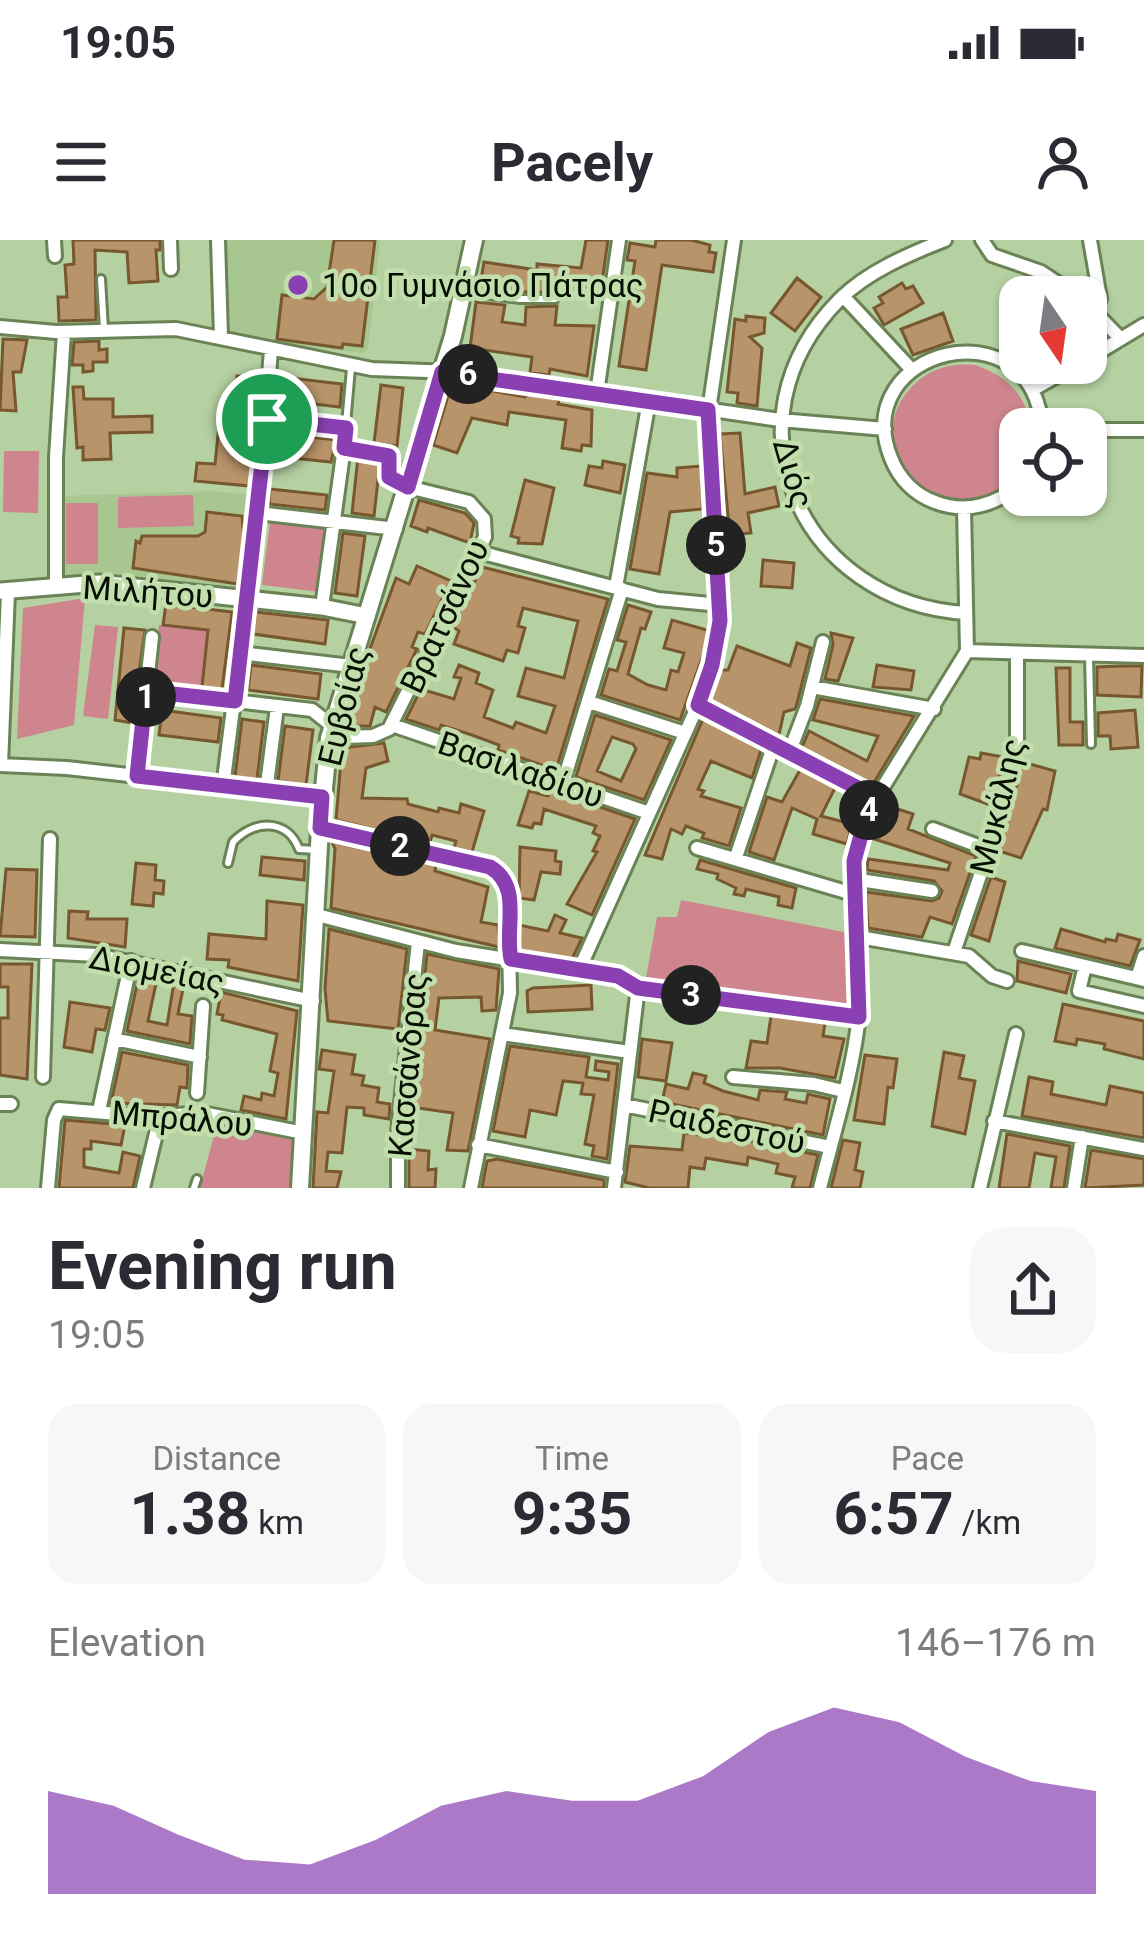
<!DOCTYPE html>
<meta charset="utf-8">
<style>
:root{--surface:#fff;--page:#f7f7f7;--text:#2b2b33;--muted:#7c7c81;--accent:#8a40b2}
body{margin:0;font-family:Roboto,sans-serif;background:var(--page);color:var(--text);height:100vh;display:flex;flex-direction:column;font-size:45px;white-space:nowrap}
*{box-sizing:border-box;margin:0}
p{font-size:39px;color:var(--muted)}
.icon{flex:none;width:66px;height:66px;fill:none;stroke:currentColor;stroke-width:2;stroke-linecap:round;stroke-linejoin:round}
.map{position:relative;height:948px;overflow:hidden}
.details{display:flex;flex-direction:column;background:var(--surface);flex:1}
.details>*{flex:none}
.needle{width:78px;rotate:167deg}
.tools{position:absolute;left:999px;top:36px;display:grid;gap:24px}
.tools a{display:grid;place-items:center;width:108px;height:108px;border-radius:24px;background:var(--surface);box-shadow:0 3px 9px #0004;font-size:60px}
.pin{position:absolute;display:grid;place-items:center;width:102px;height:102px;color:#fff;margin:-51px;border:6px solid #fff;border-radius:50%;box-shadow:0 3px 12px #0007}
.km{position:absolute;width:60px;height:60px;margin:-30px;border-radius:50%;background:#222;color:#fff;font-size:33px;line-height:60px;text-align:center}
.round{display:grid;place-items:center;flex:none;width:126px;height:126px;border-radius:36px;background:var(--page)}
.summary{display:flex;align-items:center;justify-content:space-between;height:204px;padding:0 48px}
h1{font-size:66px;font-weight:700;line-height:90px}
.stats{display:grid;grid-template-columns:repeat(3,1fr);gap:18px;height:204px;padding:12px 48px}
.stats div{display:grid;align-content:center;border-radius:30px;background:var(--page);text-align:center}
.stats b{font-size:60px;font-weight:700}
.stats small{font-size:33px;font-weight:400}
.stats p{font-size:33px}
.chart{height:336px;padding:24px 48px}
.chart p{display:flex;justify-content:space-between}
.chart svg{width:100%;height:216px;margin-top:12px;fill:var(--accent);opacity:.7}
.status{display:flex;justify-content:space-between;align-items:center;height:84px;padding:0 60px;background:var(--surface);direction:ltr}
.status svg{height:33px;fill:currentColor}
header{display:flex;justify-content:space-between;align-items:center;height:156px;padding:0 48px;background:var(--surface);font-size:54px;font-weight:700}
.map>svg:first-child{display:block}
</style>
<div class="status"><b>19:05</b><svg viewBox="0 0 49 12"><path d="M0 12V9h3v3zM5 12V6h3v6zM10 12V3h3v9zM15 12V0h3v12zM26 1h20v11H26zM47 4h2v5h-2z"/></svg></div>
<header><svg class="icon" aria-label="menu" viewBox="0 0 24 24"><path d="M4 6h16M4 12h16M4 18h16"/></svg>Pacely<svg class="icon" aria-label="person" viewBox="0 0 24 24"><circle cx="12" cy="8" r="4"/><path d="M4 21q1-7 8-7t8 7"/></svg></header>
<div class="map">
<svg width="1144" height="948" viewBox="0 0 1144 948">
<rect width="100%" height="100%" fill="#b5d1a1"/>
<!-- built -->
<path fill="#a8c690" d="M221,0h159l-12,109 -4,4 -49,-5 -92,-17z
M211,251l43,4 -12,95 -136,-18 -44,5 -1,-81z"/>
<!-- green -->
<path fill="#ce858d" d="M975,125c32,11 52,30 56,64h-11c0,12 2,26 0,38 -2,8 -10,16 -17,21 -62,46 -145,-37 -95,-97 17,-21 41,-29 67,-26z
M4,211h35l-1,62 -35,-1z
M193,255l1,31 -76,2v-31z
M66,263h32v61h-32z
M270,281l58,8 -8,63 -58,-7z
M85,358l-11,127 -57,14 6,-131z
M95,385l23,2 -10,92 -25,-3z
M159,385l49,5 -8,68 -49,-5z
M681,660l173,34v74l-5,3 -204,-28 12,-66h20z
M217,884l78,16 -4,48h-91z"/>
<!-- building -->
<path fill="#b7946a" stroke="#77572e" stroke-width="3" fill-rule="evenodd" d="M73,0h87v10h-4l2,31 -29,2 -2,-31 -32,-2 1,70 -37,1 -1,-24h9l-2,-32 9,-1z
M334,0h41l-13,106 -19,-2 -1,4 -65,-9 5,-44 32,4 13,-12z
M586,0h22l-7,49 -27,-3 -1,6h-53l-40,-6 4,-24 53,8v-6l44,4z
M656,0h35l19,5 -1,7 7,1 -3,19 -51,-7 -16,105 -27,-4 16,-105 -8,-1 3,-17 25,4z
M797,38l24,19 -26,34 -24,-18z
M902,43l4,6 7,-3 10,17 -39,22 -10,-17 9,-5 -4,-6z
M476,62l29,3 -3,17 23,3 1,-18 31,-1 -2,19 39,1 -7,50 -37,-7 -1,6 -19,-2 2,-16 -62,-9z
M943,73l10,28 -40,14 -12,-26z
M746,76l19,2 -1,15 -14,4 12,11 -5,58 -20,-3 1,-10 -11,-1 8,-73 11,2z
M3,99l24,1 -6,32h-8l3,39 -16,-1z
M99,101v9l8,-1v13h-14v9l-10,1v-7h-11l2,-23z
M237,136l21,2 -2,34 -8,-1 -4,36 9,1 -3,38 -55,-5 2,-18 18,1 4,-38 9,1z
M282,137l60,7 -2,23 -61,-7z
M452,143l73,14 3,-3 19,2 12,4 -1,4 34,6 -1,36 -9,-1 -1,6 -19,-3 4,-28 -57,-8 -2,13 -35,-7 -15,35 -24,-8z
M381,145l22,3 -6,58 -23,-3z
M73,147h10l1,12h29v18l39,-1v16l-42,1 1,26 -28,1v-13l-6,1z
M277,193l59,7 -5,22 -57,-6z
M740,193l5,61 30,-7 4,19 -31,7 3,20 -21,2 -10,-101z
M358,217l22,5 -6,54 -22,-3z
M603,221l22,4 -5,28 -35,-8 4,-19 13,2z
M701,226l2,43 -33,3 -11,62 -29,-5 17,-96 30,4v-9z
M525,240l29,8 -12,56 -24,-1 1,-5 -8,-2z
M270,249l57,6 -2,15 -56,-6z
M419,260l46,13 9,10 -4,20 -42,-15 -1,4 -16,-6z
M207,272l35,4 2,23 -6,45 -105,-16 3,-27 4,2 2,-7h56l7,-4z
M343,293l22,3 -8,60 -22,-3z
M763,320l31,3 -2,25 -31,-2z
M417,326l34,15 -26,53 -7,-2 -6,15 5,2 -31,63 -11,-5 -5,19h-20l-3,-2 21,-70 28,-76 13,6z
M482,327l126,32 -52,171 -58,-20 1,-5 -27,-10 -31,-10 -2,5 -33,-11 15,-30 33,10 7,-21 -7,-1 5,-12 20,8 -3,10 17,7 -9,27 29,11 3,-6 30,11 9,-27 -37,-10 8,-28 38,10 14,-57 -55,-13 -5,18 7,2 -7,25 -11,-3 -4,11 -49,-17 5,-13 -7,-5z
M166,364l66,8 -10,77 -20,-2 6,-57 -45,-5z
M628,365l23,7 -6,17 -4,-1 -13,46 20,11 18,5 5,-20 7,2 6,-19 -20,-5 8,-28 35,10 -1,17 -26,73 -79,-25 8,-26 8,2 9,-29 -9,-2z
M256,372l72,8 -3,24 -72,-10z
M124,388l21,2 -13,93 -17,-3z
M831,393l22,5 -15,43 -13,-2 8,-34z
M797,403l14,5 -14,55 -2,6 -11,3 -5,23 -68,-35 9,-30h8l9,-24 53,20z
M251,425l70,9 -3,25 -70,-9z
M877,425l37,6 -3,19 -38,-3z
M1121,426h21l-1,31 -44,-2v-28z
M1056,428h14v54h13v23h-24z
M820,459l94,17 -41,68 -71,-37 7,-16 58,30 11,-25 -65,-16z
M162,470l59,8 -3,24 -59,-7z
M1135,470l3,37 -27,2 -1,-13h-12v-23z
M595,475l76,25 -27,60 -68,-23zM612,497l21,7 3,5 -15,32 -24,-10z
M242,479l22,3 -7,57 -22,-2z
M703,479l58,31 -9,28 -41,-17 -13,28 6,2 -3,5 40,12 -12,38 -27,-8 2,-5 -18,-7 -4,8 -11,-5 -9,30 -17,-4z
M285,486l28,4 -7,55 -28,-4z
M384,503l4,18 -22,7 -4,30 45,1 1,5 30,8 1,-4 20,5 2,-9 23,7 -12,41 -18,-4 2,-7 -24,-6 -2,8 -94,-23 6,-72z
M981,513l22,4 -10,49 -33,-12 9,-37 11,2z
M1023,522l32,9 -8,39 -4,-1 -22,49 -22,-7z
M800,530l35,18 -14,28 31,8 -5,20 -34,-10 4,-15 -25,-11 -18,52 -25,-8 18,-55 15,5z
M550,550l85,29 -43,96 -25,-11 30,-52 -4,-1 7,-15 -7,-3 3,-7 -52,-17 -3,15 -7,-1 -2,5 -14,-3 11,-34 19,5z
M885,565l28,9 -5,15 68,27 -24,68 -22,-7 -8,20 -54,-9 -2,-36 66,9 7,-3 3,-7 -8,-10 -67,-11 1,-11 80,11 2,-7 -79,-25z
M332,602l104,23 -1,6 53,16 -7,35 17,3 1,22 -168,-39 4,-59z
M520,607l36,4 -1,10 6,1 -1,12 -19,-2 -7,28 -15,-2z
M262,617l43,4 -1,19 -44,-5z
M700,620l96,28 -4,20 -14,-3 1,-8 -33,-8 -2,7 -10,-2 2,-6 -19,-9 1,-5 -21,-5z
M136,623l20,2 -1,15 9,1 -1,13 -9,-1 -1,13 -21,-2z
M6,629l31,1 -2,67 -35,-1z
M991,637l14,5 -16,59 -18,-6z
M267,661l36,4 -5,76 -70,-14 1,-7 -22,-1 2,-25 57,5z
M69,671l19,1 -1,7h40l-2,28 -57,-9z
M555,675l11,5 -6,13 22,5 -10,21 -52,-9 -1,-25 29,6z
M329,689l78,20 -9,80 -70,-8 -3,-32z
M1061,689l44,13 1,-3 10,2 2,-7 22,6 -10,26 -75,-18z
M427,714l72,15 -3,41 -14,1 -1,-14 -42,1 -4,32 55,9 -22,112 -21,-1 6,-37 -42,-6z
M1018,721l53,13 -5,19 -49,-12z
M0,724h32l-5,115 -27,-4v-57h8v-31h-8z
M139,735l18,4 -9,42 19,4 7,-43 10,2 -6,30 14,2 -2,28 -63,-13z
M591,745l1,24 -64,3 -1,-21 6,-3z
M221,752l76,19 -11,108 -45,-9 3,-14 17,4 1,-7 12,3 4,-23 -8,-2 7,-37 -55,-14 1,-5 -6,-1z
M70,762l40,6 -5,22 -9,-1 -4,23 -28,-5z
M1063,764l81,17v38l-40,-10 1,-5 -28,-5 -1,6 -21,-4z
M771,776l54,7 -2,13 21,3 -9,39 -55,-10h-34l5,-27 16,2z
M642,799l30,4 -6,38 -28,-4z
M510,806l79,11 -3,20 22,3 1,-8 -14,-2 1,-9 22,3 -11,95 -15,-3 2,-10 -9,-2 9,-49 -13,-1 2,-11 -20,-2 -7,34 -26,-5 -5,27 -32,-6z
M322,810l33,5 -3,19 12,2 -2,9 17,3 -2,14 13,2 -1,15 -25,-4v-7l-17,-1 -5,46 -14,-1 -2,19 15,1 -4,16h-24l4,-76 11,1 6,-42 -15,-2z
M122,812l66,13 -1,23 -7,-1 -3,18 -66,-2z
M944,812l20,4 -5,22 16,3 -10,53 -33,-8z
M865,815l32,4 -4,29 -5,-1 -4,37 -30,-4z
M693,833l13,3 -2,7 19,8 35,9 2,-10 27,2 -2,7 21,4 2,-9 22,5 -7,36 -161,-33 4,-18 22,5z
M1029,837l24,5 -2,12 55,11 4,-19 34,7v45l-122,-22z
M65,880l60,5 -4,20 -30,-4v8h-7v18l35,6 4,-21 17,4 -7,32h-74z
M684,893l25,3 1,-3 108,22 -8,33h-18l3,-11 -19,-4 2,-9 -30,-7 -1,8 -41,-7 -2,11 -14,-2 -2,21h-39l-24,-6 5,-36 52,4z
M1007,894l63,12 -6,42h-13l5,-31 -21,-4 -6,35h-30z
M843,900l17,3 -5,27 8,2 -3,16h-29z
M409,909l20,2 -1,19 8,-1 -1,19h-26z
M1091,910l53,9v26l-59,3z
M497,919l107,21v8h-122l5,-27z"/>
<g fill="none" stroke-linecap="round" stroke-linejoin="round">
<!-- service casing -->
<g stroke="#698256" stroke-width="12">
<path id="service" d="M101,39l3,50
M464,52l56,7h35
M351,128l-7,79 45,9v21l16,9
M1089,415l2,89
M228,623l5,-21c21,-22 54,-24 66,7l17,1
M194,948l3,-9"/>
</g>
<!-- pedestrian casing -->
<g stroke="#698256" stroke-width="15">
<path id="pedestrian" d="M146,451l55,6"/>
</g>
<!-- minor casing -->
<g stroke="#698256" stroke-width="18">
<path id="minor" d="M54,0l1,16
M170,0l1,29
M218,0l3,97
M945,0c-36,14 -78,32 -105,59 -122,122 -39,304 126,314
M982,0l10,15 49,17 38,25
M1090,0l10,58 -4,13
M843,56l69,74
M1086,63l35,36
M0,87l56,5 120,-3 196,40 82,3 326,48 105,9
M1086,120l58,-35
M1032,150l48,-27
M597,153l22,-153
M267,179l79,9
M1086,190h58
M1020,244c-23,21 -54,30 -85,18 -20,-7 -36,-23 -44,-44 -44,-110 143,-156 151,-29
M258,273l138,16
M479,312l179,47 62,6
M56,346v-129l8,-125
M616,347l33,-186
M322,367l22,-160
M967,411l177,5
M240,413l111,13
M812,447l122,22
M201,457l111,13 34,27 27,-1 16,-7 96,-192 -1,-18 -15,-17 -61,-15
M589,462l96,31
M698,465l179,93
M392,485l257,88
M789,513l18,-47 16,-64
M0,525l67,3 255,29
M1,525l7,-173
M137,536l15,-139
M563,543l59,-194
M223,547l35,-274 13,-163
M266,552l11,-85
M320,588l170,39 12,7 6,12 2,107 -39,195
M933,589l56,21
M697,608l156,46
M736,617l38,-113
M853,639l79,12
M317,675l139,36 162,26 20,10 221,30
M859,697l110,19 23,20 15,5
M0,710l96,5 217,46
M1022,711l122,29
M954,712l49,-144 14,-69v-84
M1085,726l-6,25 65,15
M579,730l119,-265 18,-56 4,-39 -12,-193 26,-177
M1137,738l7,-22
M502,794l128,18
M114,799l86,18
M43,837l7,-238
M733,837l81,7 29,7
M197,853l6,-87
M0,864h11
M624,865l206,42
M99,871l32,-150
M994,881l150,28
M478,905l139,27
M48,948l6,-68 5,-11 94,8 49,-4 102,20
M143,948l17,-71
M398,948v-56l20,-190
M614,948l24,-201
M820,948c14,-56 33,-115 39,-173 6,-69 -16,-135 8,-202l100,-162 -3,-143
M980,948l36,-154
M1074,948l8,-51"/>
</g>
<!-- tertiary casing -->
<g stroke="#698256" stroke-width="21">
<path id="tertiary" d="M0,351l99,-8 223,24 45,9"/>
</g>
<!-- secondary casing -->
<g stroke="#698256" stroke-width="22">
<path id="secondary" d="M300,948l20,-360 9,-90 124,-402 21,-96"/>
</g>
<!-- service -->
<use href="#service" stroke="#fff" stroke-width="6"/>
<!-- pedestrian -->
<use href="#pedestrian" stroke="#fff" stroke-width="9"/>
<!-- minor -->
<use href="#minor" stroke="#fff" stroke-width="12"/>
<!-- tertiary -->
<use href="#tertiary" stroke="#fff" stroke-width="15"/>
<!-- secondary -->
<use href="#secondary" stroke="#fff" stroke-width="16"/>
</g>
<g fill="none" stroke-linecap="round" stroke-linejoin="round">
<!-- route casing -->
<g stroke="#fff" stroke-width="24">
<path id="route" d="M442,132l266,38 12,211 -8,44 -14,40 179,93 -10,15 -13,48 5,156 -221,-29 -20,-12 -107,-17c-7,-32 12,-72 -21,-92l-170,-39 2,-31 -185,-21 9,-85 89,10 32,-282 79,9 -2,20 45,8v21l19,10z"/>
</g>
<!-- route -->
<use href="#route" stroke="#8a40b2" stroke-width="15"/>
</g>
<!-- markers -->
<circle fill="#8a40b2" stroke="#c2dead" stroke-width="4.5" cx="298" cy="45" r="12"/>
<g text-anchor="middle" stroke-width="9" stroke-linejoin="round" paint-order="stroke">
<!-- poi labels -->
<g font-size="33" fill="#060f01" stroke="#c2dead" text-anchor="start">
<text x="322" y="57">10ο Γυμνάσιο Πάτρας</text>
</g>
<!-- street labels -->
<g font-size="33" fill="#060f01" stroke="#c2dead">
<text transform="translate(794 233) rotate(74)" y="12">Διός</text>
<text transform="translate(148 351) rotate(4)" y="12">Μιλήτου</text>
<text transform="translate(444 376) rotate(-65)" y="12">Βρατσάνου</text>
<text transform="translate(343 466) rotate(-76)" y="12">Ευβοίας</text>
<text transform="translate(521 529) rotate(19)" y="12">Βασιλαδίου</text>
<text transform="translate(997 566) rotate(-76)" y="12">Μυκάλης</text>
<text transform="translate(157 729) rotate(11)" y="12">Διομείας</text>
<text transform="translate(407 825) rotate(-85)" y="12">Κασσάνδρας</text>
<text transform="translate(182 878) rotate(5)" y="12">Μπράλου</text>
<text transform="translate(727 886) rotate(12)" y="12">Ραιδεστού</text>
</g>
</g>
</svg>
<div class="tools">
<a><svg class="needle" viewBox="-14 -14 28 28"><path d="M0-13l5 13h-10z" fill="#e53935"/><path d="M0 13l5-13h-10z" fill="#7c7c81"/></svg></a>
<a><svg class="icon" aria-label="locate" viewBox="0 0 24 24"><circle cx="12" cy="12" r="6"/><path d="M12 2v4M12 18v4M2 12h4M18 12h4"/></svg></a>
</div>
<div class="pin" style="left:267px;top:179px;background:#1e9e55"><svg class="icon" aria-label="arrive" viewBox="0 0 24 24"><path d="M6 21V4h12l-3 4 3 4H6"/></svg></div>
<b class="km" style="left:146px;top:457px">1</b>
<b class="km" style="left:400px;top:606px">2</b>
<b class="km" style="left:691px;top:755px">3</b>
<b class="km" style="left:869px;top:570px">4</b>
<b class="km" style="left:716px;top:305px">5</b>
<b class="km" style="left:468px;top:134px">6</b>
</div>
<section class="details">
<div class="summary"><div><h1>Evening run</h1><p>19:05</p></div><a class="round"><svg class="icon" aria-label="share" viewBox="0 0 24 24"><path d="M12 15V3M7 8l5-5 5 5M5 13v7h14v-7"/></svg></a></div>
<div class="stats">
<div><p>Distance</p><b>1.38<small> km</small></b></div>
<div><p>Time</p><b>9:35</b></div>
<div><p>Pace</p><b>6:57<small> /km</small></b></div>
</div>
<div class="chart"><p><span>Elevation</span>146–176 m</p>
<svg viewBox="0 0 160 44" preserveAspectRatio="none"><path d="M0 44V23L10 26L20 32L30 37L40 38L50 33L60 26L70 23L80 25L90 25L100 20L110 11L120 6L130 9L140 16L150 21L160 23V44z"/></svg>
</div>
</section>
